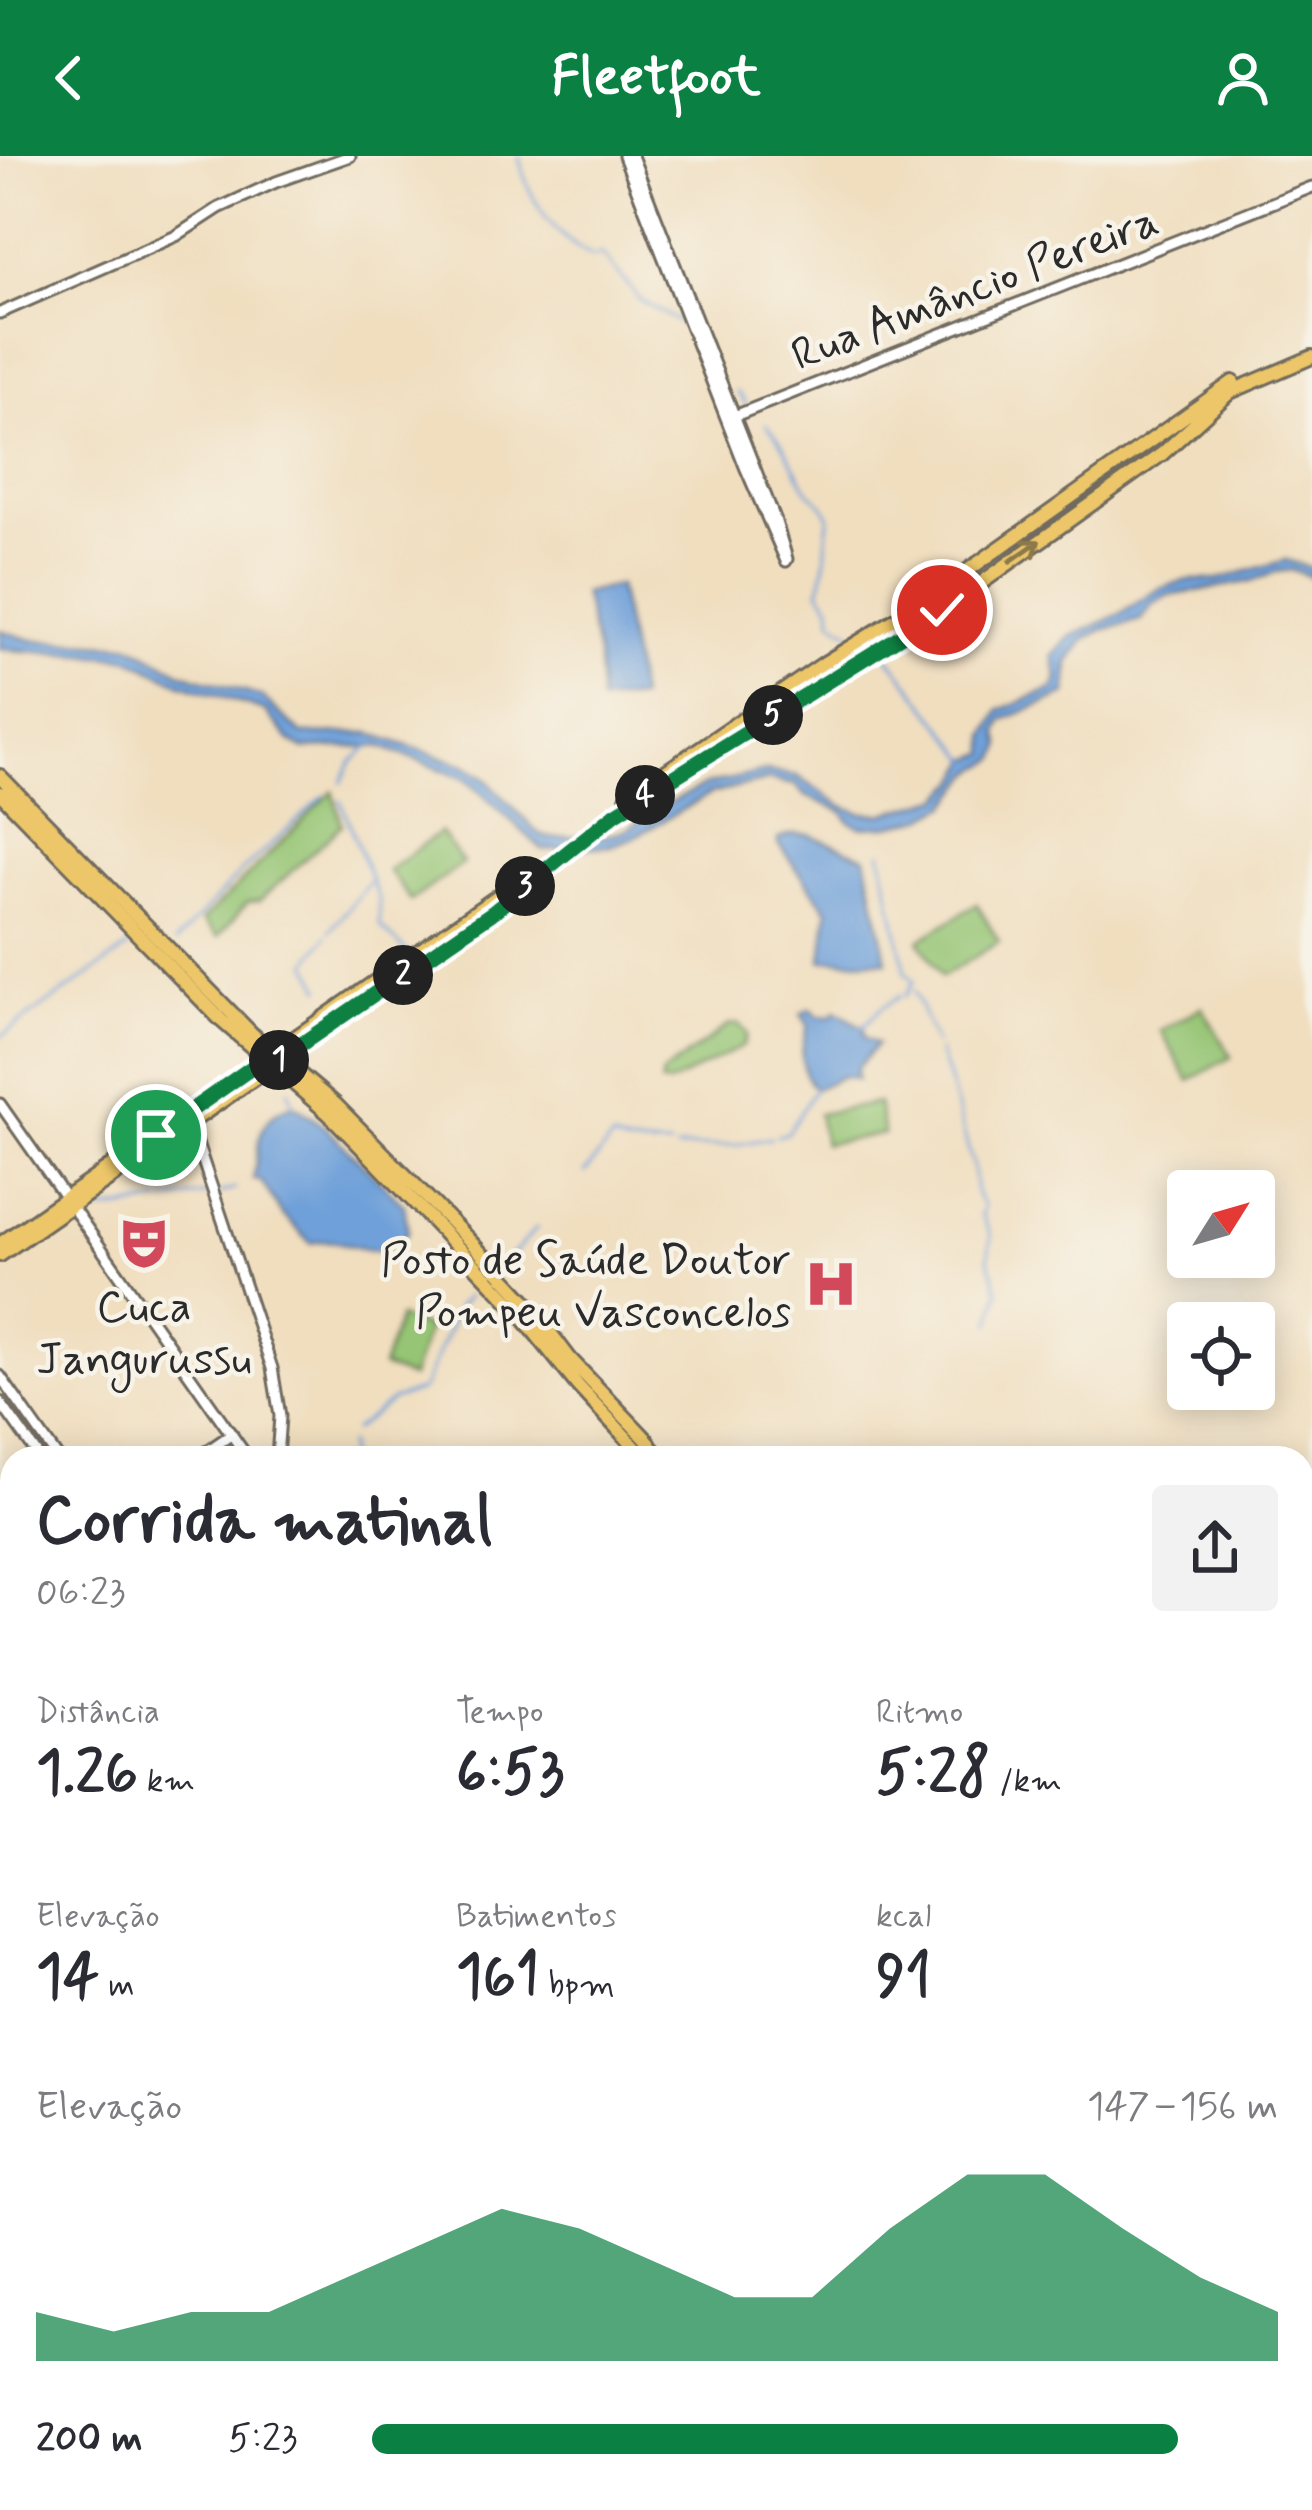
<!DOCTYPE html>
<html lang="pt">
<meta charset="utf-8">
<style>
:root{--surface:#fff;--page:#f2f2f3;--text:#2b2b33;--muted:#7c7c81;--accent:#0b8043}
body{margin:0;font-family:Mynerve,sans-serif;background:var(--page);color:var(--text);height:100vh;display:flex;flex-direction:column;font-size:45px;white-space:nowrap}
*{box-sizing:border-box;margin:0}
p{font-size:39px;color:var(--muted)}
.icon{flex:none;width:66px;height:66px;fill:none;stroke:currentColor;stroke-width:2;stroke-linecap:round;stroke-linejoin:round}
.map{position:relative;flex:1;overflow:hidden}
.side{position:absolute;left:0px;top:1290px;width:1314px;height:1065px;display:flex;flex-direction:column;background:var(--surface);border-radius:36px 36px 0 0;box-shadow:0 6px 30px #0003}
.side>*{flex:none}
.needle{width:78px;rotate:53deg}
.tools{position:absolute;left:1167px;top:1014px;display:grid;gap:24px}
.tools a{display:grid;place-items:center;width:108px;height:108px;border-radius:12px;background:var(--surface);box-shadow:0 6px 30px #0003;font-size:60px}
.pin{position:absolute;display:grid;place-items:center;width:102px;height:102px;color:#fff;margin:-51px;border:6px solid #fff;border-radius:50%;box-shadow:0 3px 12px #0007}
.km{position:absolute;width:60px;height:60px;margin:-30px;border-radius:50%;background:#222;color:#fff;font-size:33px;line-height:60px;text-align:center}
.round{display:grid;place-items:center;flex:none;width:126px;height:126px;border-radius:12px;background:var(--page)}
.overview{display:flex;align-items:center;justify-content:space-between;height:204px;padding:0 36px}
h1{font-size:66px;font-weight:700;line-height:90px}
.figures{display:grid;grid-template-columns:repeat(3,1fr);gap:18px;height:204px;padding:12px 36px}
.figures div{display:grid;align-content:center}
.figures b{font-size:60px;font-weight:700}
.figures small{font-size:33px;font-weight:400}
.figures p{font-size:33px}
.chart{height:336px;padding:24px 36px}
.chart p{display:flex;justify-content:space-between}
.chart svg{width:100%;height:216px;margin-top:12px;fill:var(--accent);opacity:.7}
ul{padding:0 36px;list-style:none;font-size:39px}
li{display:grid;grid-template-columns:192px 144px 1fr;align-items:center;height:90px}
li i{height:30px;border-radius:15px;background:var(--accent)}
header{display:flex;justify-content:space-between;align-items:center;height:156px;padding:0 36px;background:var(--accent);color:#fff;font-size:54px;font-weight:700}
.map>svg:first-child{display:block}
</style>
<header><svg class="icon" aria-label="back" viewBox="0 0 24 24"><path d="M15 5l-7 7 7 7"/></svg>Fleetfoot<svg class="icon" aria-label="person" viewBox="0 0 24 24"><circle cx="12" cy="8" r="4"/><path d="M4 21q1-7 8-7t8 7"/></svg></header>
<div class="map">
<svg width="1312" height="2354" viewBox="0 0 1312 2354">
<rect width="100%" height="100%" fill="#f7f3e8"/>
<filter id="ink" filterUnits="userSpaceOnUse"><feTurbulence type="fractalNoise" baseFrequency=".00833" numOctaves="2"/><feDisplacementMap in="SourceGraphic" scale="24" xChannelSelector="R" yChannelSelector="G"/><feConvolveMatrix kernelMatrix="1 2 1 2 8 2 1 2 1" color-interpolation-filters="sRGB"/></filter>
<filter id="wash" filterUnits="userSpaceOnUse"><feTurbulence type="fractalNoise" baseFrequency=".004" numOctaves="4" result="noise"/><feDisplacementMap in="SourceGraphic" scale="48" xChannelSelector="R" yChannelSelector="G"/><feGaussianBlur stdDeviation="2.7" result="paint"/><feColorMatrix in="noise" values="0 0 0 0 0 0 0 0 0 0 0 0 0 0 0 0 0 1.4 0 .05"/><feComposite in="paint" operator="in"/></filter>
<g filter="url(#wash)">
<rect width="100%" height="100%" fill="#f0debf"/>
<!-- green -->
<path fill="#96c574" stroke="#607850" stroke-width="3" d="M333,635l9,34 -83,76 -11,1 -30,35 -16,-16z
M440,676l23,31 -52,38 -23,-31z
M977,748l22,38 -57,35 -23,-37z
M1202,851l29,50 -42,24 -28,-50z
M739,868l8,10 -4,12 -74,38 -8,-1 1,-9 67,-49z
M878,947l6,31 -60,10 -6,-30z
M399,1162l29,10 -17,50 -29,-11z"/>
<!-- water -->
<path fill="#6fa0d9" stroke="#4d6682" stroke-width="3" d="M1286,404l26,8v9l-19,-7 -18,2 -22,9 -85,15 -16,9 -11,15 -39,10 -16,9 -17,22 -2,33 -64,26 -5,12 4,14 -5,13 -24,14 -25,32 -24,13 -35,8 -28,1 -11,-5 -8,-11 -38,-16 -8,-10 -27,-5 -59,14 -77,44 -23,8 -67,4 -77,-71 -86,-33 -76,3 -15,-9 -24,-29 -85,-28 -52,-25 -128,-9v-19l32,10 99,5 51,28 80,24 40,37 68,-1 95,32 19,12 54,56 11,5 57,-2 22,-7 22,-16 56,-28 60,-14 31,5 44,29 20,8 21,1 59,-16 17,-17 12,-22 17,-6v-19l13,-24 53,-21 5,-10 -5,-23 17,-19 50,-23 39,-25 29,-9h28z
M618,430l22,112 -40,4 -2,-43 -15,-66z
M794,678l16,1 56,22 21,104 -65,-1 6,-50 -50,-66v-5z
M810,853l8,7 14,1 3,-6 28,16 2,11 12,6 -21,25 1,10 -14,-3 -28,13c-18,-18 -14,-42 -7,-64l-7,-11z
M294,949l31,22 79,78 4,27c-38,39 -56,0 -97,11l-29,-29 -21,-33 -8,-2c8,-32 -1,-62 41,-74z
M73,2343h357l-8,11h-346z"/>
<g fill="none" stroke-linecap="round" stroke-linejoin="round">
<!-- stream -->
<path stroke="#6fa0d9" stroke-width="3" d="M519,0c8,43 36,82 75,101l7,-4 40,48 45,25
M737,236l9,12
M766,268c21,22 25,37 39,62 8,12 20,17 25,32 -7,24 -1,48 -11,72l12,15 1,15 22,15
M887,499l84,107
M342,626l10,-20 17,-16
M881,696l25,121 8,8 -9,15
M372,727l7,16 1,27 27,26
M330,775l41,-51 -30,-79
M176,786l65,-70 83,-76
M322,832l-14,-25 19,-27
M914,835l21,53
M861,873l19,-20 20,-13
M0,881l129,-90
M938,895c15,35 23,75 34,111 5,18 -1,29 12,44l-3,8 10,22 -3,22 11,34 -8,31
M288,934l6,14
M777,980l10,-3 28,-44
M676,993l58,-4 37,-7
M585,1017l27,-34 15,6 43,2
M220,1037l15,-4
M166,1045l42,-7
M87,1052l15,3 59,-9
M502,1109l35,-37
M354,1274l38,-30 30,-10 37,-85 9,-9
M348,1288v14"/>
</g>
</g>
<g filter="url(#ink)">
<g fill="none" stroke-linecap="round" stroke-linejoin="round">
<!-- minor casing -->
<g stroke="#706a5f" stroke-width="15">
<path id="minor" d="M624,0l122,313 40,92
M632,0l144,366 11,37
M0,157l176,-77 43,-28 57,-26 74,-26
M727,263l585,-232
M0,948l248,354
M190,966l82,246 8,48 -3,42
M0,1220l58,82
M0,1246l40,56
M197,1302l35,-24
M226,1302l15,-10
M0,1442l12,-9
M0,1459l12,-9
M0,1510l12,5"/>
</g>
<!-- major casing -->
<g stroke="#706a5f" stroke-width="18">
<path id="major" d="M0,620l252,258 83,70 132,134 59,63 44,58 78,82 10,17
M0,637l222,228 107,93 45,46 138,144 66,82 67,72
M627,642l199,-136 96,-59 311,-221
M247,915l264,-184
M0,1088l206,-144
M0,1099l492,-342 123,-99 327,-203 220,-157 68,-62 82,-35
M1038,2343l3,11"/>
</g>
<!-- highway casing -->
<g stroke="#706a5f" stroke-width="21">
<path id="highway" d="M1302,1906l10,-4
M1302,1924l10,-4
M812,2354l5,-11
M831,2354l5,-11"/>
</g>
<!-- minor -->
<use href="#minor" stroke="#fff" stroke-width="9"/>
<!-- major -->
<use href="#major" stroke="#ecc669" stroke-width="12"/>
<!-- highway -->
<use href="#highway" stroke="#ecc669" stroke-width="15"/>
</g>
<!-- one-way arrows -->
<defs><path id="oneway-shaft" d="M-6 0H5M1.5-3L5.5 0L1.5 3" fill="none" stroke-width="1.6" stroke-linecap="round" stroke-linejoin="round" transform="scale(3)"/></defs>
<use stroke="#8c784a" href="#oneway-shaft" transform="translate(1025 395) rotate(-35)"/>
</g>
<g fill="none" stroke-linecap="round" stroke-linejoin="round" filter="url(#ink)">
<!-- route casing -->
<g stroke="#fff" stroke-width="24">
<path id="route" d="M156,979l108,-76 7,6 221,-152 123,-99 327,-204"/>
</g>
<!-- route -->
<use href="#route" stroke="#0b8043" stroke-width="15"/>
</g>
<!-- icons -->
<defs>
<g id="theatre-bare" transform="scale(4.14)"><path d="M-5-5.5Q0-4 5-5.5V0Q5 5 0 6Q-5 5-5 0ZM-3.3-2.5H-1v1.5H-3.3ZM1-2.5H3.3v1.5H1ZM-2.8 1Q0 5.5 2.8 1Z" fill="#d1495b" stroke="#f7f3e8" stroke-width="2.5" paint-order="stroke"/></g>
<g id="hospital-bare" transform="scale(4.14)"><path d="M-5-5h3v3.5h4V-5h3V5h-3V1.5h-4V5h-3Z" fill="#d1495b" stroke="#f7f3e8" stroke-width="2.5" paint-order="stroke"/></g>
</defs>
<g fill-rule="evenodd">
<use href="#theatre-bare" x="144" y="1087"/>
<use href="#hospital-bare" x="831" y="1128"/>
</g>
<g text-anchor="middle" stroke-width="9" stroke-linejoin="round" paint-order="stroke">
<!-- street labels -->
<g font-size="45" fill="#2b2b2b" stroke="#f7f3e8">
<text transform="translate(974 130) rotate(-21)" y="16">Rua Amâncio Pereira</text>
</g>
<!-- poi labels -->
<g font-size="45" fill="#2b2b2b" stroke="#f7f3e8" text-anchor="end">
<text x="791" y="1118">Posto de Saúde Doutor<tspan x="791" dy="52">Pompeu Vasconcelos</tspan></text>
<text x="144" y="1165" text-anchor="middle">Cuca<tspan x="144" dy="52">Jangurussu</tspan></text>
</g>
</g>
</svg>
<div class="tools">
<a><svg class="needle" viewBox="-14 -14 28 28"><path d="M0-13l5 13h-10z" fill="#e53935"/><path d="M0 13l5-13h-10z" fill="#7c7c81"/></svg></a>
<a><svg class="icon" aria-label="locate" viewBox="0 0 24 24"><circle cx="12" cy="12" r="6"/><path d="M12 2v4M12 18v4M2 12h4M18 12h4"/></svg></a>
</div>
<div class="pin" style="left:156px;top:979px;background:#1e9e55"><svg class="icon" aria-label="arrive" viewBox="0 0 24 24"><path d="M6 21V4h12l-3 4 3 4H6"/></svg></div>
<div class="pin" style="left:942px;top:454px;background:#d93025"><svg class="icon" aria-label="check" viewBox="0 0 24 24"><path d="M5 12l5 5 9-10"/></svg></div>
<b class="km" style="left:279px;top:904px">1</b>
<b class="km" style="left:403px;top:819px">2</b>
<b class="km" style="left:525px;top:730px">3</b>
<b class="km" style="left:645px;top:639px">4</b>
<b class="km" style="left:773px;top:559px">5</b>
<section class="side">
<div class="overview"><div><h1>Corrida matinal</h1><p>06:23</p></div><a class="round"><svg class="icon" aria-label="share" viewBox="0 0 24 24"><path d="M12 15V3M7 8l5-5 5 5M5 13v7h14v-7"/></svg></a></div>
<div class="figures">
<div><p>Distância</p><b>1.26<small> km</small></b></div>
<div><p>Tempo</p><b>6:53</b></div>
<div><p>Ritmo</p><b>5:28<small> /km</small></b></div>
</div>
<div class="figures">
<div><p>Elevação</p><b>14<small> m</small></b></div>
<div><p>Batimentos</p><b>161<small> bpm</small></b></div>
<div><p>kcal</p><b>91</b></div>
</div>
<div class="chart"><p><span>Elevação</span>147–156 m</p>
<svg viewBox="0 0 160 44" preserveAspectRatio="none"><path d="M0 44V34L10 38L20 34L30 34L40 27L50 20L60 13L70 17L80 24L90 31L100 31L110 17L120 6L130 6L140 17L150 27L160 34V44z"/></svg>
</div>
<ul>
<li><b>200 m</b>5:23<i style="width:89%"></i></li>
</ul>
</section>
</div>
